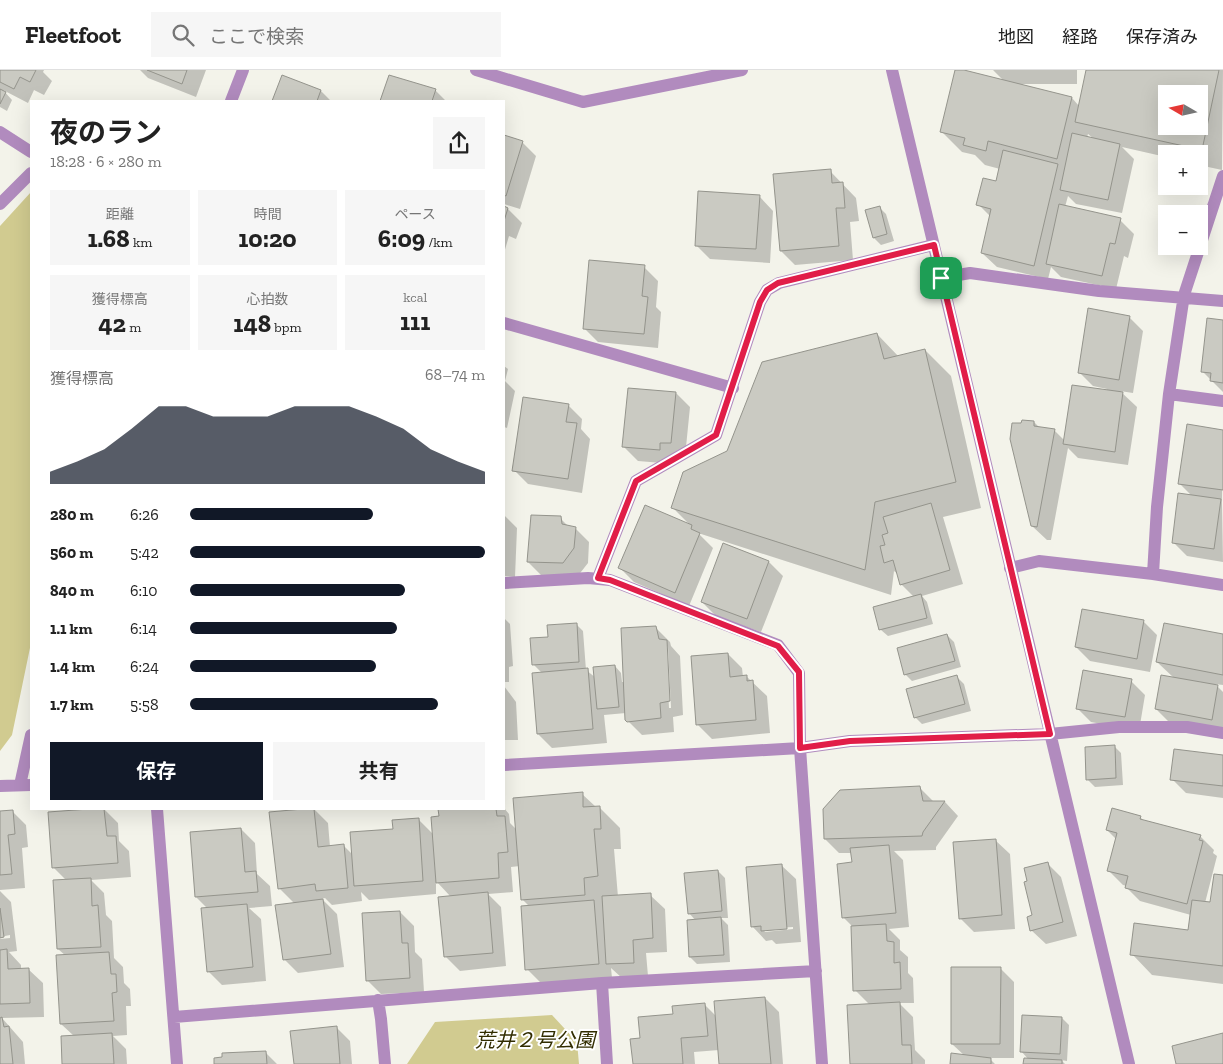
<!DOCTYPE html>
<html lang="ja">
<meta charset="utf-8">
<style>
:root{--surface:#fff;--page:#f6f6f6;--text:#222;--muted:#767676;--line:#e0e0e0;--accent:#111827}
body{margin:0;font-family:"Zilla Slab","Noto Sans JP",serif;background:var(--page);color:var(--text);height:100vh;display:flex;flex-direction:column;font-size:19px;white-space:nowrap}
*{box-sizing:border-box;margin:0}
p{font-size:16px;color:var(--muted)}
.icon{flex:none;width:28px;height:28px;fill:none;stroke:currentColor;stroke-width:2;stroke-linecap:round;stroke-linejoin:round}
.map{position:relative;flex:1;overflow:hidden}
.sheet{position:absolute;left:30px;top:30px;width:475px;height:710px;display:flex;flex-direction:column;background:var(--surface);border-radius:0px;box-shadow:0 5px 20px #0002}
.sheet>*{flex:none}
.needle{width:32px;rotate:279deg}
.fabs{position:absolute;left:1158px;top:15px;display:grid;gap:10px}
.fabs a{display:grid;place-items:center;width:50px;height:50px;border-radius:0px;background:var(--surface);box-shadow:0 5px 20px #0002;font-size:25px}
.pin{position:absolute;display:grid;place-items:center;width:42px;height:42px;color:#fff;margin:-21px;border-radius:10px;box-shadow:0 2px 8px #0006}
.round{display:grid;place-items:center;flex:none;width:52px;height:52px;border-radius:0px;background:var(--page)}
.headline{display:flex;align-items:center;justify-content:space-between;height:85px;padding:0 20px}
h1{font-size:28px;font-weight:700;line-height:38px}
.stats{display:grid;grid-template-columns:repeat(3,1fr);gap:8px;height:85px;padding:5px 20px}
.stats div{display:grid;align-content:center;border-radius:0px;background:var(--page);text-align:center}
.stats b{font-size:25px;font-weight:700}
.stats small{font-size:14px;font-weight:400}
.stats p{font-size:14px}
.chart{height:140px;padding:10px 20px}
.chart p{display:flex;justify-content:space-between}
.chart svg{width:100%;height:90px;margin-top:5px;fill:var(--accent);opacity:.7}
.action{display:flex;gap:10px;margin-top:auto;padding:10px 20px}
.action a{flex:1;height:58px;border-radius:0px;background:var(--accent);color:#fff;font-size:20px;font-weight:700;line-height:58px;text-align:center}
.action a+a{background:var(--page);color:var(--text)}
ul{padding:0 20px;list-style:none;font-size:16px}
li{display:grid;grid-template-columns:80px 60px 1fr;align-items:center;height:38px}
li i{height:12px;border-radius:6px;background:var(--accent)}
header{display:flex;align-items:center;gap:30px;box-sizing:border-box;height:70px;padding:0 25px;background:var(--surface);border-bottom:1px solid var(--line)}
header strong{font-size:24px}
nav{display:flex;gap:28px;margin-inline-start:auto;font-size:18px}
.search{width:350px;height:45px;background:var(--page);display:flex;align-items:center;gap:12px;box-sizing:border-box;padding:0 18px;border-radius:0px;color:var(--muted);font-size:19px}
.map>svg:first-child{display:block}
</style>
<header>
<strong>Fleetfoot</strong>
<div class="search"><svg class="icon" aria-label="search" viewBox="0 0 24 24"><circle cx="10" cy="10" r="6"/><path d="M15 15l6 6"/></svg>ここで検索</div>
<nav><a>地図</a><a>経路</a><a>保存済み</a></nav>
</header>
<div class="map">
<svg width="1223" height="994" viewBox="0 0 1223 994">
<rect width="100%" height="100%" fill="#f3f3ea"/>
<!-- green -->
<path fill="#d1cb90" d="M31,122v451l-19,92 -12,16v-525z
M552,945l25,27 2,22h-172l28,-42z"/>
<!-- shadow -->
<path fill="#0003" fill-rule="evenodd" d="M0,0h44l-1,2 9,9 -8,14 -10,-5 -6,13 -25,-13 9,10 -5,11 -7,-4z
M140,0h66l-10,27 -48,-19z
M956,0l48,11 -11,-11h84v14h-59l54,14 7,8 8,-36h136l-1,100 -23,-5v-11h-33v3l-44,-10 12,12 -12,54 -46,-9 -8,-8 -3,11 55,13 14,14 -6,24 -4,-2 -8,33 -55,-12 -10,-10 -3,12 -51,-12 -15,-14 9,-36 -13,-13 19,-21 3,-14 -15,-4 -10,-10 -13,-3 -21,-21zM1166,24h33v32h-33zM1088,64l6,5 -7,-1z
M283,6l38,15 10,10h-58z
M390,6l45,14 11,11h-64z
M504,66l18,6 14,14 -16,53 -16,-5z
M830,101l26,27 3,23 -9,1 3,38 -58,5 -14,-14z
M759,126l14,15 -3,52 -60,-4 -14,-14z
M879,137l7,7 8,27 -13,4 -7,-7z
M504,138l4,1 14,14 -6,16 -7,-3 -5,17z
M644,197l14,14 -2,26 5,5 -3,36 -60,-6 -14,-14z
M1129,247l14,14 -10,62 -13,-2 17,16 -9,58 -50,-7 -10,-10 -17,92h-4l-15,-14 2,-104 6,6 14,2 11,11 41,-50 1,-2 -14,-3 -14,-14z
M1223,251v71l-21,-21z
M877,264l22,23 26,-7 26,26 30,132 -38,9 20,67 -41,12 5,6 6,22 -45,12 -7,-6 33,-33 -13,-13 -2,-9 -5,-4 -3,24 -193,-62 15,15 -24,58 -55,-24 -14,-14 71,-42 -19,-19 56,-55z
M504,296l4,3 -3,12 10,10 -8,37 -3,-1z
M676,323l14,14 -5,50 -11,7 -36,-3 -14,-14z
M568,335l14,14 -1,10 9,10 -8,54 -54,-9 -14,-14z
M1223,361l-1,71 1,60 -36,-6 -14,-14 19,-46 -12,-12z
M504,445l13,13 -2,49 -11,-1z
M560,448l9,9 6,1 14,14 -1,21 -11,14 -35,-1 -14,-14z
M769,492l14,14 -22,56 -45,-16 -14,-14z
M504,548l6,6 3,42 -4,1v15h-5z
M1143,551l14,14 -7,37 -60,-11 -14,-14z
M576,554l7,7 3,39 10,8 19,-12 6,7 1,9h2l31,-55 15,15 1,4 9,10 3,59 -10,2 1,15 -32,3 -16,-16v-6l-22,2 3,28 -55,5 -14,-14 5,-60 -9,-9 15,-27zM666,574l2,3 3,61h-2z
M947,565l7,7 7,25 -49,14 -7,-7z
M1223,565v50l-8,-1 8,8v41l-53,-10 -14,-14 18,-31 -17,-16z
M728,584l14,14 1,9 3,-1 21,20 3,37 -58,6 -14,-14z
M957,607l7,7 7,27 -49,13 -7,-7z
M1131,611l14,14 -6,36 -48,-9 -14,-14z
M504,616l12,16 2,38h-14z
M1114,676l7,7 2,32 -28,2 -7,-7z
M1223,687v41l-37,-5 -14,-14z
M920,718l14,14h11l13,14 -22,31v3l-42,1 9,9 6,67 -20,2 11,11v10l8,7v16l5,5 1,25h-15l14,14 2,33 10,10v4h-74l19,-59 -15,-15 -3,-64 -9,-9 10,-54 -1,-10h-13l-14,-14z
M582,724l14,13h3l21,21 1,21h-7l4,48 32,-2 15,14 2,43 -21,1 2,23 -26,2 -11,-10 1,10 -71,5 -14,-14 2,-63 -7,-7 -2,-33 -9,1 2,25 -25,2 13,13 5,59 -46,5 -14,-14 5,-60 -15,-16v13l-67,6 -8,-8 1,9 -30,4 -7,-7 -3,1 15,15 7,53 -46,6 -14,-14 11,-55 -16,-16 -8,-75 43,-4 14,14 2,24 13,-2 10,10 41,-25 24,-11 15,15 7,-17v-8l64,-1 5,6 1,9 7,7z
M104,739l14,14 1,18 10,10 2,26 -40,3 13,13 2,22 6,6 2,37 9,9 1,16 6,6 1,17h-5l1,29 -14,1 13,13 1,15h-64l11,-28 -13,-12 5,-68 -8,-7 8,-69 -13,-13 -4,-54z
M12,741l14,14 2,22 -6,1 3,40 -25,2v-78z
M1140,747l5,5 55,14 14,14 -1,3 4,3 -12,47 6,1 12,-28v108l-71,-9 -20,-21 57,-23 2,-16 -51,-14 -14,-14 1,-1 -4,-1 -14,-14 8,-31 -10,-10z
M241,759l14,14 2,31 13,12 2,20 -23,2 12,11 5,62 -44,4 -14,-14v-62l-12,-12z
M995,770l15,14 5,75 -41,3 -14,-14z
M1047,793l14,14 16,59 -31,8 -15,-14z
M781,795l15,14 5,63 -25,2 -4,-4 -6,1 -14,-15zM793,857v2l-28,3 -2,-3z
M718,801l7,7 3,40h-7l7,7 2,37 -33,2 -7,-7 6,-36 -7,-8z
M0,821l11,11 6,49 -8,1 12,13v5l7,-1 15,14 1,34 -42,1 21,24 2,22h-25v-125l10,-1v-3l-10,2z
M400,842l14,14 1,26 7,7 2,33 -43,2 -14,-14z
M1000,898l14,14v76h-25l6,6h-44l14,-8 -13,-12z
M765,928l14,14 4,52h-63l-1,-14 -25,2 1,12h-61l7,-25 34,-24 29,-11 12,12z
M1062,948l7,7 -2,36 -6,-1 4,4h-40l4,-4 -8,-9z
M336,957l14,14 2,23h-57z
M265,982l12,12h-62z"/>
<!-- building -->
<path fill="#cacac2" stroke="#94948c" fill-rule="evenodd" d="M0,0h36l-6,12 -10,-5 -6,12 -14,-7z
M147,0h40l-5,14z
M955,0h9l108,27 -15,62 -69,-18 -2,10 -23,-6 2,-7 -25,-6z
M1086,0h133l-17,80 -127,-28zM1166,24h33v32h-33z
M282,5l39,15 -4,11h-45z
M389,5l47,14 -4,12h-52z
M0,19l6,3 -6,12z
M1072,63l48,11 -12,56 -48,-10z
M504,65l19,6 -17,55 -2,-1z
M1003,80l55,14 -24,102 -53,-13 10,-44 -15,-4 7,-27 13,3z
M831,99l1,14 11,-1 2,26h-9l3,38 -59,5 -7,-77z
M698,121l62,4 -4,54 -61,-3z
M1059,134l62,14 -6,26 -5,-1 -8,33 -56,-12z
M504,136l4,2 -4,13z
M880,136l7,28 -14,4 -8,-28z
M589,190l56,5 -3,31 6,1 -4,37 -61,-5z
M1088,238l42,8 -11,64 -41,-7z
M1207,248l16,2v63l-13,-2 1,-8 -10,-1z
M877,263l7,26 41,-10 31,133 -81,20 -10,68 -194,-62 12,-36 44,-21 35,-89z
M1072,315l51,7 -8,60 -52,-8z
M628,318l48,4 -5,51h-11v7l-38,-3z
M523,327l46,7 -3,18 11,1 -9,56 -56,-8z
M1022,350l12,1v5l21,3 -18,98 -6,-1 -21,-87 2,-16h9z
M1187,354l36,6v60l-45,-6z
M1178,423l43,6 -7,50 -42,-6z
M931,433l19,67 -50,15 -7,-25 -9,3 -4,-17 5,-1 -3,-10 6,-2 -5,-16z
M645,435l47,20 -1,4 9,4 -25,60 -57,-25z
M531,445l30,1 1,8 14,3 -2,21 -11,15 -36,-1z
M723,473l46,18 -22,58 -46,-17z
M921,524l6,24 -48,12 -6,-23z
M1082,539l62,11 -7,39 -62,-12z
M577,553l2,39 -47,3 -2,-27 18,-1 -1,-12z
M1164,553l59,11v41l-67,-13z
M656,556l3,13 8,1 3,61 -10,2 1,15 -34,4 -2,-2 -4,-92z
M947,564l8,27 -51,14 -7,-27z
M728,583l2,24 17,-2v6l6,-1 3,40 -60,5 -5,-69z
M615,595l4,42 -22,2 -4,-42z
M588,598l5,61 -56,5 -5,-61z
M1083,600l49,9 -7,38 -49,-8z
M957,605l8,29 -51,14 -8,-29z
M1161,605l57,10 -6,35 -57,-11z
M1115,675l1,33 -30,2 -1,-33z
M1174,679l49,6v31l-53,-6z
M920,716l3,15h22l-22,31 -1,4 -98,3 -1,-30 17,-19z
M583,722v15l17,-1 1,23h-7l4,47 -14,2 1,17 -64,5 -8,-102z
M1112,738l29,8 -1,3 61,16 -2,5 4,1 -16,63 -62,-16 3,-12 -21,-5 10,-38 -11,-3z
M89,739h15l3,27h9l2,27 -66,5 -4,-56z
M303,739h11l4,38 26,-3 4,44 -32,3 -1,-7 -37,5 -9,-77z
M438,739h58l1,7h8l3,36 -10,1 1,25 -63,5 -5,-66 8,-1z
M13,740l2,24 -7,1 4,39 -12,1v-64z
M419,748l4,63 -69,5 -4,-54 43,-3 -1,-9z
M241,758l4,44 11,-1 2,21 -63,5 -5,-65z
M996,769l6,76 -43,4 -6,-77z
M889,775l7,68 -54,5 -5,-54 15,-2 -2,-14z
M1048,792l15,60 -33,9 -3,-14 5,-2 -8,-33 3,-1 -3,-13z
M782,794l5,65 -26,2v-5l-10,1 -5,-60z
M718,800l4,41 -34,3 -4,-41z
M1214,804l9,1v91l-93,-11 4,-32 54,7 4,-30 18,2z
M91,808l1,28 6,-1 3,42 -44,2 -4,-69z
M488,822l5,61 -49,4 -6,-60z
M651,823l2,45 -20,2 1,23 -28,1 -4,-68z
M323,829l8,55 -48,6 -8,-55z
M594,830l5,64 -74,6 -4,-64z
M247,834l6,63 -46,5 -6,-64z
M0,838l4,29 -4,1z
M400,841l2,32h6l2,35 -44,3 -4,-68z
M721,847l3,38 -35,2 -2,-37z
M886,854l1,17 7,1v21l6,-1 1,27 -48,2 -2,-65z
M7,879l1,20 21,-1 1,35 -30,1v-54z
M109,882l2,22h5l1,18 -5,1 2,28 -54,3 -4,-69z
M951,897h50l-1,77h-49z
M765,927l6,67h-52l-5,-63z
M900,932l2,43h9l1,19h-62l-3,-59z
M705,933l3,33 -27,2 2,26h-50l-3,-25 10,-1 -2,-21 35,-3 -1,-8z
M1022,945l40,2 -2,37 -40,-2z
M2,947l2,10 5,-1 4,38h-13v-46z
M337,956l3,38h-46l-4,-33z
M112,963l2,31h-52l-1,-28z
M1223,963v31h-47l-4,-18z
M266,981l1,13h-53v-6l8,-1v-4z
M951,983l40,5v6h-41z
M1024,988l38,2v4h-39z"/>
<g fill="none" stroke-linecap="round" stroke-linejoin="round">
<!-- minor -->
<path stroke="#b18bbe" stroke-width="12" d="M476,0l107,32 159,-32
M892,0l237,994
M231,31l12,-31
M0,62l31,20
M0,134l31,-31
M941,208l29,-5 129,18 124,10
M504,253l229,65
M1169,324l54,7
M1010,498l29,-7 114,13 70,11
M1153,504l4,-67 12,-113 15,-99 39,-119
M598,508l38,-97 80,-46 44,-133 7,-12 12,-7 154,-38
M504,513l84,-5 22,2 168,65 21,28 1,75 22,316
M504,695l296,-17 50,-7 200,-7 69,-7h68l36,6
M20,715l11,-50
M0,716l31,-1
M157,739l20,255
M602,913l5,81
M378,930l3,19 4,45
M174,947l428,-34 214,-12"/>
</g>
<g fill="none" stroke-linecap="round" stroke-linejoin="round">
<!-- route casing -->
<g stroke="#fff" stroke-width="10">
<path id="route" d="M934,175l116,489 -200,7 -50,7 -1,-76 -21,-26 -168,-66 -12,-2 38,-97 80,-46 44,-133 7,-12 11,-7z"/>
</g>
<!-- route -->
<use href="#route" stroke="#e11d48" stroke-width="6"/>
</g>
<g text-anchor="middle" stroke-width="4" stroke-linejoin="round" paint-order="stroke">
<!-- park labels -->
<g font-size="20" font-style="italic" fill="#322d00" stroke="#fff">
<text x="535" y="977">荒井２号公園</text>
</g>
</g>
</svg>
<div class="fabs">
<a><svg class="needle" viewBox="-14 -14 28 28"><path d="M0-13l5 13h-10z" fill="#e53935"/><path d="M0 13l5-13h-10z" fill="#767676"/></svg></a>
<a>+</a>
<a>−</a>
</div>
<div class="pin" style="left:941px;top:208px;background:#1e9e55"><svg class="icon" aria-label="arrive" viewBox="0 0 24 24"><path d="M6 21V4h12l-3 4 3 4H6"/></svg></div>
<section class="sheet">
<div class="headline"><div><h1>夜のラン</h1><p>18:28 · 6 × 280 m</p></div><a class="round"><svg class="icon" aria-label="share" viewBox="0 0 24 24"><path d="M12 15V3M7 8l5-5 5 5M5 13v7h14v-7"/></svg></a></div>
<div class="stats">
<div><p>距離</p><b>1.68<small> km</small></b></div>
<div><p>時間</p><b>10:20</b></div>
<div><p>ペース</p><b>6:09<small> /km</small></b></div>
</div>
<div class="stats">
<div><p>獲得標高</p><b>42<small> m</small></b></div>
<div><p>心拍数</p><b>148<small> bpm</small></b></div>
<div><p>kcal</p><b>111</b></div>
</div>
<div class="chart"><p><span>獲得標高</span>68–74 m</p>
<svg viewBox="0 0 160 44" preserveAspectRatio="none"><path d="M0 44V38L10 33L20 27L30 17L40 6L50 6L60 11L70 11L80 11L90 6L100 6L110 6L120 11L130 17L140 27L150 33L160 38V44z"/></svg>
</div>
<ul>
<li><b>280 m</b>6:26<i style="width:62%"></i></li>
<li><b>560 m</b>5:42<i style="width:100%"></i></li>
<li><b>840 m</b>6:10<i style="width:73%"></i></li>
<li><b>1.1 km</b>6:14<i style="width:70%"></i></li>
<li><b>1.4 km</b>6:24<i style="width:63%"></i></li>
<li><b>1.7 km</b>5:58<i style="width:84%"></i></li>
</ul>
<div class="action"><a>保存</a><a>共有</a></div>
</section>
</div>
